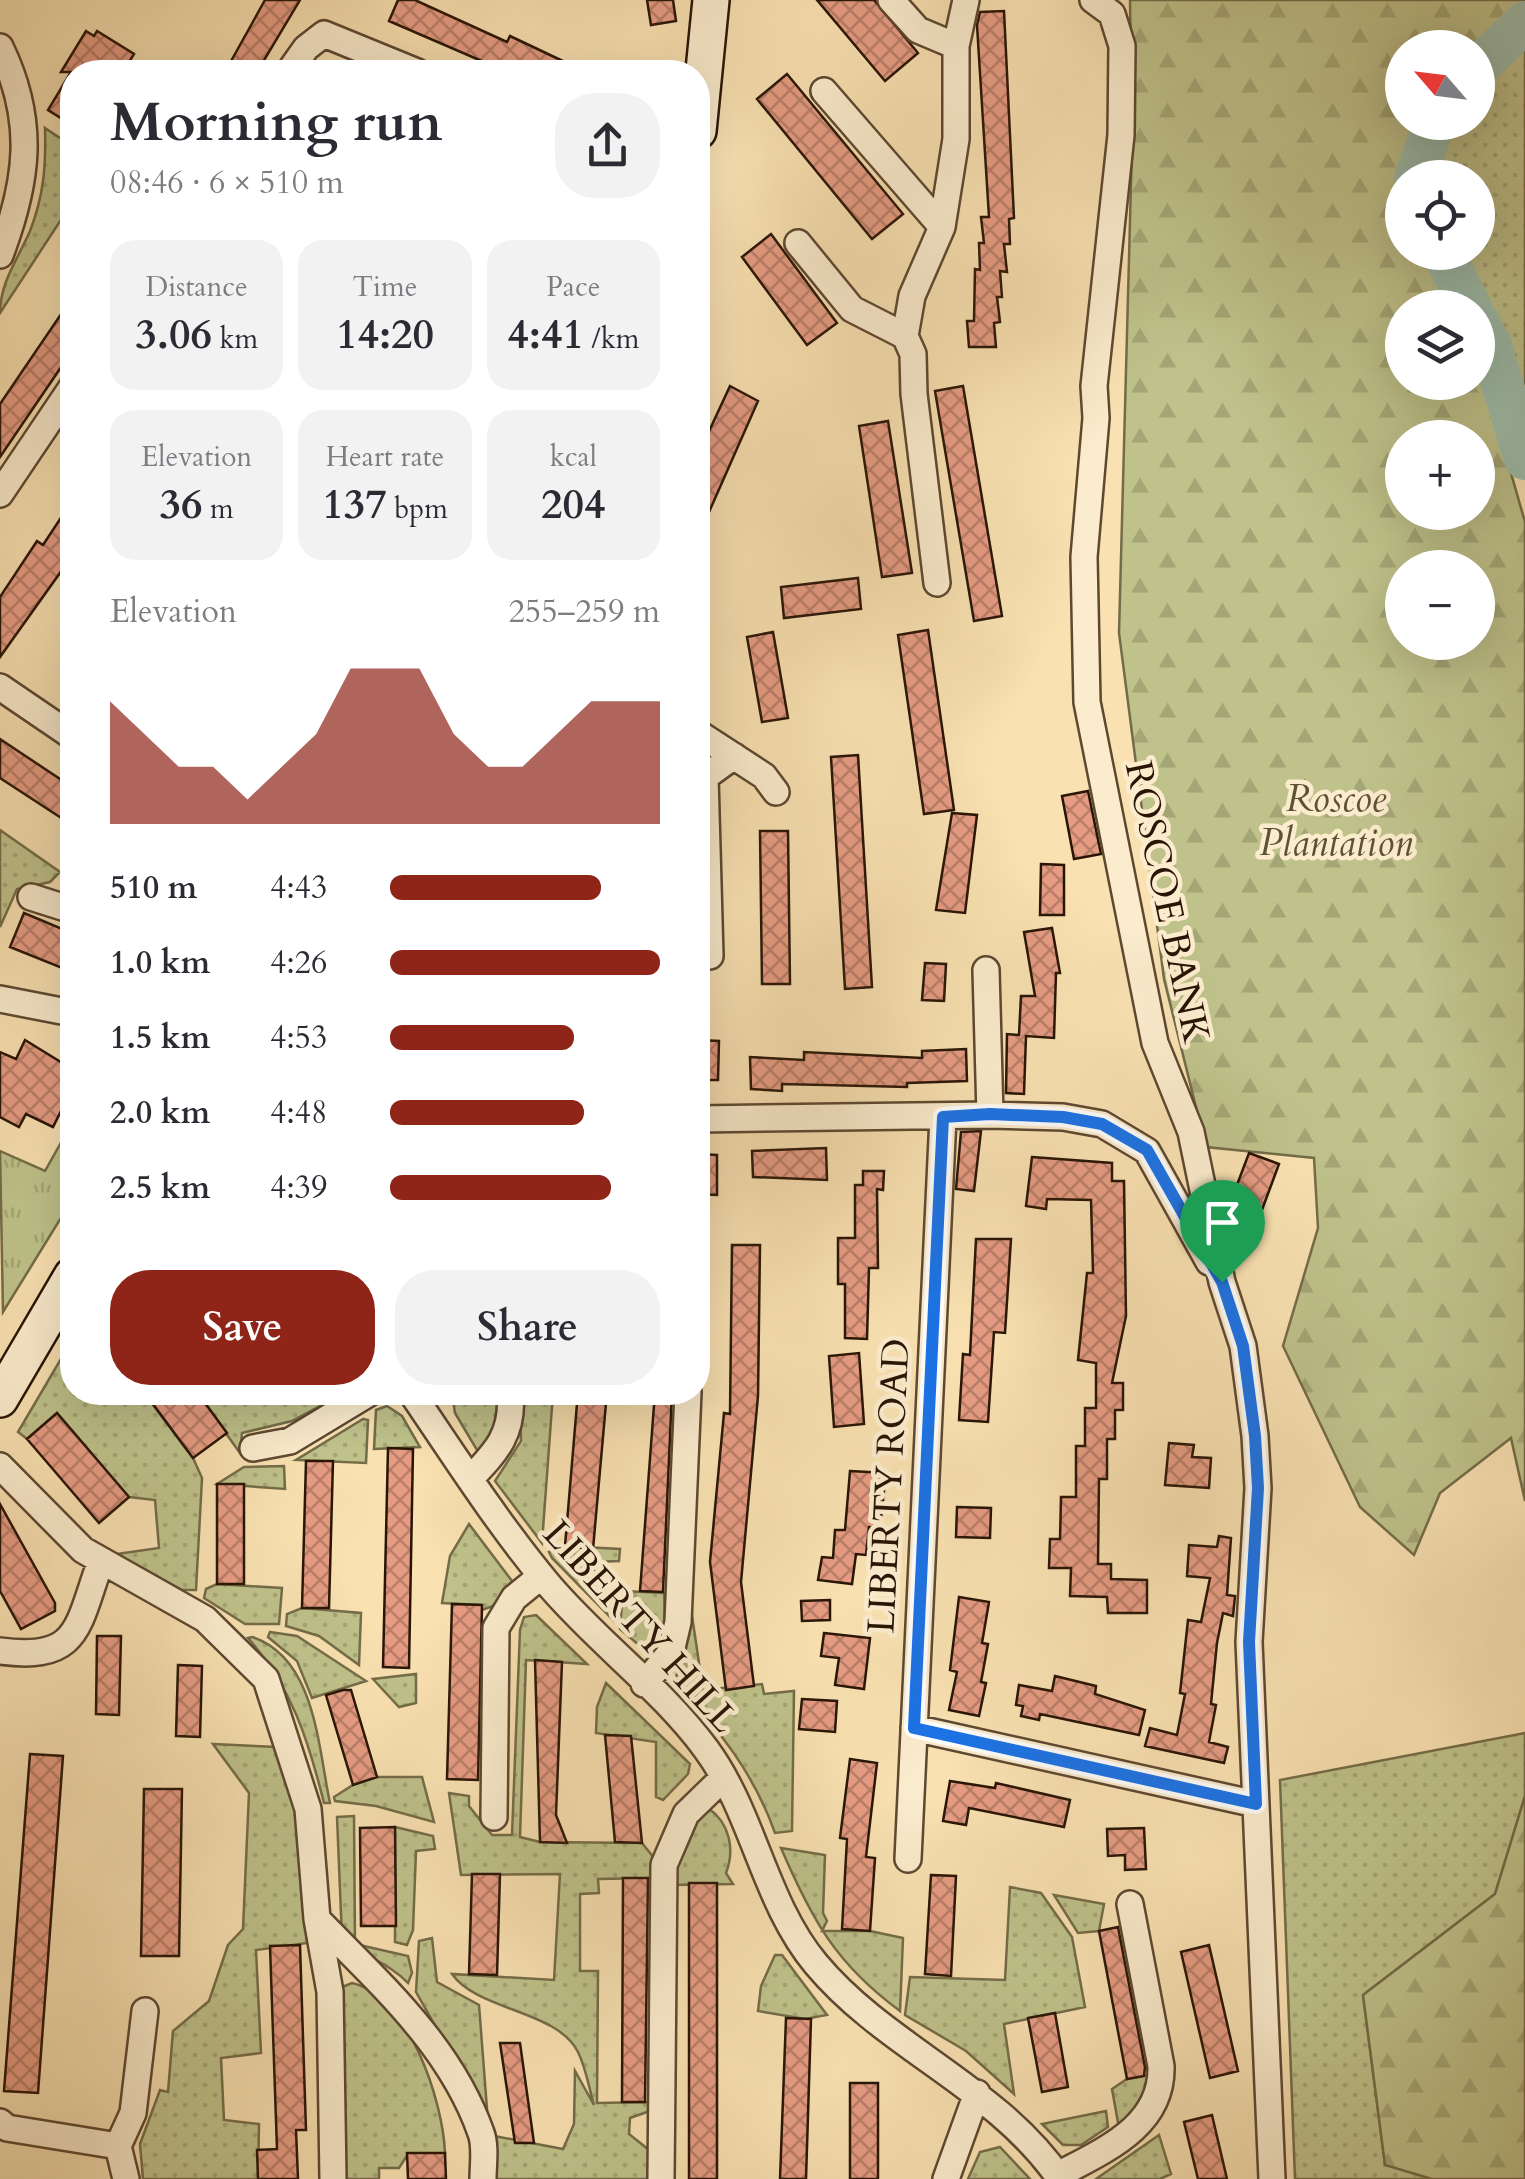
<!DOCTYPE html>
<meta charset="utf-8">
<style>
:root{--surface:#fff;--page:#f2f2f3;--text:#2b2b33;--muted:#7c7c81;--accent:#8f2418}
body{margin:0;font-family:Cardo,serif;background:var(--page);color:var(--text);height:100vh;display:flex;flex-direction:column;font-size:38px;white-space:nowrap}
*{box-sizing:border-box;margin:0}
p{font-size:32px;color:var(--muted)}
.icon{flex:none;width:55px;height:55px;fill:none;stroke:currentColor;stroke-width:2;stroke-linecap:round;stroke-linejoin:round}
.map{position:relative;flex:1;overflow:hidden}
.panel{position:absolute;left:60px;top:60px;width:650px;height:1345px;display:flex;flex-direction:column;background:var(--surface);border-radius:40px;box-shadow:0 10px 40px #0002}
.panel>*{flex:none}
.needle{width:65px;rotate:298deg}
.fabs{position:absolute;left:1385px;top:30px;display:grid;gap:20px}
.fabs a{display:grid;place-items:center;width:110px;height:110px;border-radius:50%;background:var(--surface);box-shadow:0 10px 40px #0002;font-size:50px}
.pin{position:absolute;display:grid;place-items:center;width:85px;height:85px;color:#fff;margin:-102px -42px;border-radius:50% 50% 50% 0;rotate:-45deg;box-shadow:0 0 10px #0007}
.pin .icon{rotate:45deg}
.round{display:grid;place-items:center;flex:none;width:105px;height:105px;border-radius:40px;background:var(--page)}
.overview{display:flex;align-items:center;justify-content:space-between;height:170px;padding:0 50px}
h1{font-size:55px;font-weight:800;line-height:75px}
.figures{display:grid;grid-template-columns:repeat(3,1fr);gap:15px;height:170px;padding:10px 50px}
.figures div{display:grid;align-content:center;border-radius:25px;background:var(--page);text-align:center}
.figures b{font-size:42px;font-weight:800}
.figures small{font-size:28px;font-weight:400}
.figures p{font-size:28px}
.chart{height:280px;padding:20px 50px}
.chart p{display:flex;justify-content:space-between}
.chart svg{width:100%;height:180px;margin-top:10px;fill:var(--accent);opacity:.7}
.cta{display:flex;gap:20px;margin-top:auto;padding:20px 50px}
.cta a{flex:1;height:115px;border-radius:40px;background:var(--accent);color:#fff;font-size:40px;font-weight:800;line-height:115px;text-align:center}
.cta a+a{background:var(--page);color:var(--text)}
ul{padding:0 50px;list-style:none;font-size:32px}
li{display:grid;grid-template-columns:160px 120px 1fr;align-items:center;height:75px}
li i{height:25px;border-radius:12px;background:var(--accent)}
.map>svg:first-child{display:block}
</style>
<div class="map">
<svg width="1525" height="2179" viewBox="0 0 1525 2179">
<defs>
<pattern id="grass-dots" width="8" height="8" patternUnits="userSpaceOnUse" patternTransform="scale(2.5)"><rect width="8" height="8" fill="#bfc28b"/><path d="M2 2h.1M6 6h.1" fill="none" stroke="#a4a676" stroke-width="1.8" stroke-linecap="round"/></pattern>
<pattern id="forest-firs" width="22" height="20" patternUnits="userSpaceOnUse" patternTransform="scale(2.5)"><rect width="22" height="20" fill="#bfc28b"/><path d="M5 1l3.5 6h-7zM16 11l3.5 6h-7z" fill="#a4a676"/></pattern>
<pattern id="park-tufts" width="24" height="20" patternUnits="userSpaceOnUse" patternTransform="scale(2.5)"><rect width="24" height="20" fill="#bfc28b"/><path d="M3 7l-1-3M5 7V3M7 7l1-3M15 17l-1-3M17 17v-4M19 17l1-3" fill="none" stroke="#a4a676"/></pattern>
<pattern id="building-cross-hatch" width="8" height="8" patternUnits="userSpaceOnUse" patternTransform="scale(2.5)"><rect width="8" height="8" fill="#e69c83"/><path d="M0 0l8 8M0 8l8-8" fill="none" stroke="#ba7e69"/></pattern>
</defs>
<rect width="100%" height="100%" fill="#f9e1b2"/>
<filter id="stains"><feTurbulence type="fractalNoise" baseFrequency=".002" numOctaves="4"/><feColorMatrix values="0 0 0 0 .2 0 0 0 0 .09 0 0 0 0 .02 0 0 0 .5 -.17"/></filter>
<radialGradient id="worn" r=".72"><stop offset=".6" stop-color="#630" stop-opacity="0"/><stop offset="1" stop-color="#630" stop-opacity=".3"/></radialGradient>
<!-- grass -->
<path fill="url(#grass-dots)" stroke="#746c48" stroke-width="2.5" d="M1525,36v367l-20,-65 -50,-85 23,-1v-74l-54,-1 18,-53 36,-2v-41z
M45,128l27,18v57l-72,110c0,-31 18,-54 30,-82 14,-36 16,-65 15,-103z
M0,830l60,42 -10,10 -33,7 -17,38z
M72,1340v52l72,1 49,65 9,20 -6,112h-14l-65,-36 42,-6 -4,-48 -26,-3 -72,-84 -30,26 -9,-7z
M197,1393h147l-52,28 -50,12 -2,20z
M452,1393h43l4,22 -14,36 -8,-1 -22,-37z
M520,1393h33l-11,150 -47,-62 26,-40z
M387,1406l15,10 18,31 -46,2 2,-39z
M363,1419l5,1 -2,43 -70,-3z
M284,1466l1,23 -68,-5 27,-17z
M469,1524l43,57 -19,25 -11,4 -1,-5 -39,-2 8,-47z
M565,1546l55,3 -1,12 -24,1 1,36 18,7 -1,15 -61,-62 -3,-6z
M217,1584l65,4 -3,36h-34l-41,-26 2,-9z
M623,1591l41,2c1,24 4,43 -17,59l-27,-23z
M690,1602l13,88 59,-6 2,10 30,-3 -2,140 -17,2c-21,-59 -56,-105 -100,-149z
M302,1608l59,5 -2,52 -40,-29 -33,-10 1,-12z
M536,1615l51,49 -61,-4 -6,177 20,5 102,1 13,16 -3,19 -54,1 1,14 -19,1v77h18l-1,132 54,-1 -1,9 -20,7 -1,16 20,16 2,29h-168l-38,-136 -29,-51 3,-51 13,-3 5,44 42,23 10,130 74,14 11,-25 1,-53 19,34c-5,-17 -8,-37 -16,-53 -21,-42 -100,-41 -126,-78l102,6 6,-106 -99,1 -12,-82 20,3v10l23,29h20l8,-205 4,-13z
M270,1632l27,4 69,45 -54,17 -15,-37 -29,-24z
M252,1637c64,21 66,111 78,166h-6c-16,-64 -32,-115 -76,-165z
M416,1674v29l-17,4 -26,-28z
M606,1683l84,81 -2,10 -25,26 -7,-3v-55l-60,-9 1,-26z
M1525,1733v63l-30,98 -132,101 22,169 47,15h-137l-15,-399z
M213,1744l63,3 24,63 7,133 -51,7 5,103 -40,5 3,62 35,4 -1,55h-115l-3,-35 20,-54 8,2 5,-61 36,-30 19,-56 15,-16 6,-136z
M377,1777h45l12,45 -58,-16 -41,-5 -1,-4 19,-12z
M708,1808c22,15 27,42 18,65l7,11 -60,1 3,-45z
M354,1816l1,128 53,12 4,17 -4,10c-20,-21 -45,-26 -66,-45l-5,-121z
M395,1827l38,9 2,13 -19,2 -3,79 -6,15 -12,-3z
M781,1848l44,7 -2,58 4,8 -5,10h48l33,7 -3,73c-64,-47 -88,-91 -119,-163z
M1010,1887l31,6 31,44 13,70 -81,17 10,70 -48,-43 -61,-36 5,-38 95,3z
M1054,1895l50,9 -5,27 -21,2z
M775,1955h7l45,60 -22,4 -47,-8 3,-25z
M352,1983c57,13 91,118 93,170l-37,1 -9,14h-20v11h-38l4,-93 -7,-81 4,-18z
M1154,2074l-4,22 -31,32 -7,-39 15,-10z
M1106,2111l2,16 -27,18h-18l-21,-21z
M1159,2135l12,39 -11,5h-64z
M1000,2147l30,32h-62l12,-27z"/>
<!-- forest -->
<path fill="url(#forest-firs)" stroke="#746c48" stroke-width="2.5" fill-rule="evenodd" d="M1130,0h395v8l-47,42 -76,-2v74l21,1 -21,55v74l29,1 24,54 -53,1v74h76v-24l47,164v979l-14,-63 -71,55 -26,62 -54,-48 -77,-161 35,-118 -4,-70 -108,-11 -42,-168 -45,-346 13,-487zM1402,438h76v74h-76zM1402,568h76v74h-76z
M1525,1796v383h-93l-47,-14 -22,-170 132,-101z"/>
<!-- park -->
<path fill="url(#park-tufts)" stroke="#746c48" stroke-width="2.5" d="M72,1123v77l-69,112 -3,-161 45,20z"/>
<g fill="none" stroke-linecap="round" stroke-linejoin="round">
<!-- river -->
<path stroke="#9ebead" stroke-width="42" d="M1478,67l47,-45
M1415,178l20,-56
M1443,252l28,56
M1478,321l13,25 34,113"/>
</g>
<!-- building -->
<path fill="url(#building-cross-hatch)" stroke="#291506" stroke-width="2.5" d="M265,0h35l-43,72h-32z
M398,0h17l92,42 3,-6 76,36h-79l-118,-51z
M647,0h26l3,21 -25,4z
M817,0h57l44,53 -33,28z
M1004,11l10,207 -5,1 1,25h-6l3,28 -7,-1 2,26h-5l3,25 -6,1 2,24h-27l-2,-26h7l1,-52 5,1 -1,-27h5l-3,-26h8l-12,-192 3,-13z
M86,31l8,5 3,-5 37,23 -11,18h-51v53l-24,-15 23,-38h-10z
M787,74l116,140 -31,25 -115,-140z
M771,234l66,89 -30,22 -65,-88z
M72,298v53l-72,106v-53z
M730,386l28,15 -60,136v-82z
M963,386l39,230 -28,5 -39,-230z
M888,421l24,152 -30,4 -23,-151z
M72,501v55l-72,101v-60l37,-56 6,4z
M858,578l3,31 -77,9 -3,-31z
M928,630l26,180 -30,4 -26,-179z
M773,632l15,86 -26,4 -15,-85z
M0,739l72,48v38l-72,-47z
M858,755l14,232 -27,2 -14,-232z
M1088,791l13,63 -27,5 -12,-63z
M952,813l25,2 -12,98 -29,-3z
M760,831h28l2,153h-28z
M1041,864l23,1v50h-24z
M24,913l48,20v39l-62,-25z
M1052,928l8,45h-4l-2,65 -28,-2 -2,58 -18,-1 1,-59 12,1 2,-39h14l-11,-64z
M925,963l21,1 -2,37 -22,-1z
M25,1040l47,29v20l-19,38 -27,-13 -7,13 -19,-10v-65l16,7z
M698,1040l21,1 -1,39h-20z
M966,1049l1,32 -60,2v4l-125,-3v7l-31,-2 -1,-32 54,3v-8l118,6v-7z
M981,1131l-7,60 -18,-2 5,-57z
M826,1148l1,32 -74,-3 -1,-26z
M1249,1153l30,11 -20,54 -30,-12z
M698,1154l19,1v40l-19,-1z
M1032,1157l80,6v18h12l2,135 -14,67h11v27h-8v29h-8v40h-8l-1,85h13v15l36,1v33h-39l-1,-16 -37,-1 1,-28h-22l1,-29h10l1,-42h15v-51h9v-38h11v-45l-18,-3 9,-87h6l-2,-73 -44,-1 -1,10 -20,-3z
M863,1171h21l-1,19 -6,-1 1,79h-9l-2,71 -22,-1v-54h-7v-46h17v-53h8z
M976,1239h35l-6,94 -11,-1 -6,90 -29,-2 4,-66 7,1z
M732,1245h28l-2,151 -17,186 13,104 -28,4 -16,-128 14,-149 6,1z
M859,1353l5,71 -30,3 -5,-71z
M144,1392h53l30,41 -34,25z
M578,1392h29l-14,157 -28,-3z
M655,1392h17l-9,200 -23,-1z
M57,1413l72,84 -30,26 -72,-84z
M1169,1443l25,2 -2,12 19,1 -2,30 -44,-3z
M388,1448l25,1 -4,219 -26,-1z
M306,1461h27l-4,147h-27z
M850,1471l36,2 -6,55 -11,-1 -3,28 -10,-1 -4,30 -34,-4 4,-23 11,1 2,-28h10z
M217,1484h27v100h-27z
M0,1504l55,99v8l-34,18 -21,-38z
M957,1507l34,1 -1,30 -34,-1z
M1219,1536l12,2 -4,57 8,1 -2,20 -10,-3 -6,30 -6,61 5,1 -7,37 19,5 -4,16 -79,-17 5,-18 27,7 8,-41 -5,-1 8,-73 13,2 9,-44 -23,-2 2,-31 28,2z
M959,1597l30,5 -7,41 6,1 -7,38 5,1 -7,33 -30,-6 8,-38 -7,-2z
M830,1600v20l-28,1 -1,-20z
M452,1604l30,1 -4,175 -31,-1z
M824,1633l46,5 -6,51 -29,-4 4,-27 -18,-2z
M97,1636h24l-2,79 -23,-1z
M535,1660l27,2 -6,153 11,28 -27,-1z
M178,1665l24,1 -2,71 -24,-1z
M1055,1676l41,10 -1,8 50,16 -6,25 -99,-21 -1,6 -18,-4 2,-10 -7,-1 3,-20 33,6z
M343,1690h8l26,87 -24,8 -27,-90z
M802,1699l35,2 -2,31 -36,-3z
M605,1735l26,1 11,107 -27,-1z
M30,1754l33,2 -25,337 -34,-2z
M850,1759l27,4 -11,94 9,1 -5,73 -28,-2 5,-90 -7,-1z
M950,1781l45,7 1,-5 74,17 -6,27 -95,-19 -3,17 -23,-4z
M144,1789h38l-3,167h-38z
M395,1827l1,99h-35l-1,-98z
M1144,1828l2,41 -21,1v-15l-17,1 -1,-27z
M472,1874h28l-3,101 -28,-1z
M931,1875l25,1 -5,100 -26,-2z
M623,1878h25l-3,224h-23z
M689,1883h28v296h-28z
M1118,1927l27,140 -1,9 -17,3 -28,-148z
M300,1945l6,185h-10l2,49h-40l-1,-29 20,-1 -7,-203z
M1209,1945l29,126 -28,7 -29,-126z
M1055,2013l13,74 -26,5 -14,-74z
M786,2018l25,1 -5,160h-26z
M500,2043h20l14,100h-19z
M850,2083h28v96h-28z
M1212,2115l15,64h-29l-14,-57z
M407,2153h38l1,26h-38z"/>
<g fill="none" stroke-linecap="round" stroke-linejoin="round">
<!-- minor casing -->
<g stroke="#5d4831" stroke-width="30">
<path id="minor" d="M891,0l27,30 38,16
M1093,0l19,14 10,32 -1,89 -27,251 2,32 -12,139 3,145 68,341 36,89 31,150 21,64 12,90 3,52 -9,154 23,537
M0,47c36,74 28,134 0,208
M289,72l17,-24 18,-14 93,38
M824,91l118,136
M798,243l54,66 53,27
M0,494l72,-107
M937,583l-23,-189 -1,-40 -8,-18 7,-40 30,-69 14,-88v-93l10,-46
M0,687l72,49
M698,733l66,43 12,16
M31,897l41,13
M710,956l-5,-179 29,-21
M986,970l4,145
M0,999l72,14
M698,1119l292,-4 73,2 39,7 45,27 62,111
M411,1392c44,65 87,132 137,192 49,58 113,104 158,165 48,65 58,153 110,215 70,84 181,123 244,215
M253,1448l37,-7 81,-49
M0,1466l83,84 122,69 61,60 42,130 9,110 13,73 3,187
M470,1479c27,-28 44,-46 40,-87
M0,1651c81,11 77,-26 101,-90
M644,1684l27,-32 7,-30 10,-230
M914,1728l342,76
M494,1817l2,-189 18,-30 27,-22
M908,1859l35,-742
M317,1919c63,65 133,126 164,214 5,13 2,32 2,46
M0,2122l7,6 111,18 8,33
M118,2146l15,-33 12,-102
M1058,2175c47,-25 105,-49 103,-109l-31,-162
M661,2179l3,-314 22,-51 37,-36
M946,2179l31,-86"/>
</g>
<!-- secondary casing -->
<g stroke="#291506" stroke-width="40">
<path id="secondary" d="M698,131l13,-131
M0,1399l72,-123"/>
</g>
<!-- minor -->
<use href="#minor" stroke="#fbeccd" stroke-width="25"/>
<!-- secondary -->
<use href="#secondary" stroke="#fbeccd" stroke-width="35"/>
</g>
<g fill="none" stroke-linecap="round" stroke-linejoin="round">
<!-- route casing -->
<g stroke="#fff" stroke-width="20">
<path id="route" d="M990,1114l73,3 39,7 45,26 75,132 21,64 12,90 3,52 -9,154 7,162 -342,-76 29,-611z"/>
</g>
<!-- route -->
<use href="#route" stroke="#1a73e8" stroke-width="12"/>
</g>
<g text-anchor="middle" stroke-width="9" stroke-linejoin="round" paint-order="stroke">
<!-- park labels -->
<g font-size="38" font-style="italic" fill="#5e5235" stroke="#fbeccd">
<text x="1336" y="811">Roscoe<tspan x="1336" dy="44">Plantation</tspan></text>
</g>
<!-- street labels -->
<g font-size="38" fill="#291506" stroke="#fbeccd">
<text transform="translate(1168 902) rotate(78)" y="13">ROSCOE BANK</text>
<text transform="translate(888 1486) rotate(-87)" y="13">LIBERTY ROAD</text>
<text transform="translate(641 1626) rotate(48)" y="13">LIBERTY HILL</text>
</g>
</g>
<rect width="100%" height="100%" filter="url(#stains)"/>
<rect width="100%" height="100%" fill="url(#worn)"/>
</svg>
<div class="fabs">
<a><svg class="needle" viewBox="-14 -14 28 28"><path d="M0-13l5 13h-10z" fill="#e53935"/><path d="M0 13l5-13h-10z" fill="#7c7c81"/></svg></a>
<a><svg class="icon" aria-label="locate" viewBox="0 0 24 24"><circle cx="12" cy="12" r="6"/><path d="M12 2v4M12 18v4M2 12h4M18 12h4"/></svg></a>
<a><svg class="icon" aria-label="layers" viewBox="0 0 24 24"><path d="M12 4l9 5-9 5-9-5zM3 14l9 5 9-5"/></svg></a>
<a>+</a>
<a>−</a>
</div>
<div class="pin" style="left:1222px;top:1282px;background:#1e9e55"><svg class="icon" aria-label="arrive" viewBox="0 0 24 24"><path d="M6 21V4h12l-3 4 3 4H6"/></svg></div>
<section class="panel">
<div class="overview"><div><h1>Morning run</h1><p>08:46 · 6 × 510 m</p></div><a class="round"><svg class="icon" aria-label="share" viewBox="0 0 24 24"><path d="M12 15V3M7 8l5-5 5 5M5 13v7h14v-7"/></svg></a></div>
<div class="figures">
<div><p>Distance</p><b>3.06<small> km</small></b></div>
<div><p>Time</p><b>14:20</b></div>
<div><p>Pace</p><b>4:41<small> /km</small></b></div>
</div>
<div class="figures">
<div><p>Elevation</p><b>36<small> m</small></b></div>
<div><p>Heart rate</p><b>137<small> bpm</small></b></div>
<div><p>kcal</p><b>204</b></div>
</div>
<div class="chart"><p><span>Elevation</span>255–259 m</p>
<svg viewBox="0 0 160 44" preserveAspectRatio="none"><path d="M0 44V14L10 22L20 30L30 30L40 38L50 30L60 22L70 6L80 6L90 6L100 22L110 30L120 30L130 22L140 14L150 14L160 14V44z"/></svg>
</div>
<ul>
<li><b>510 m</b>4:43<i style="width:78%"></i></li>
<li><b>1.0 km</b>4:26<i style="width:100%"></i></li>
<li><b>1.5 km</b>4:53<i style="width:68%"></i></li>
<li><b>2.0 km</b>4:48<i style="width:72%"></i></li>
<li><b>2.5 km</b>4:39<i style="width:82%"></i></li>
</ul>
<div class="cta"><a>Save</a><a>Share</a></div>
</section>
</div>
